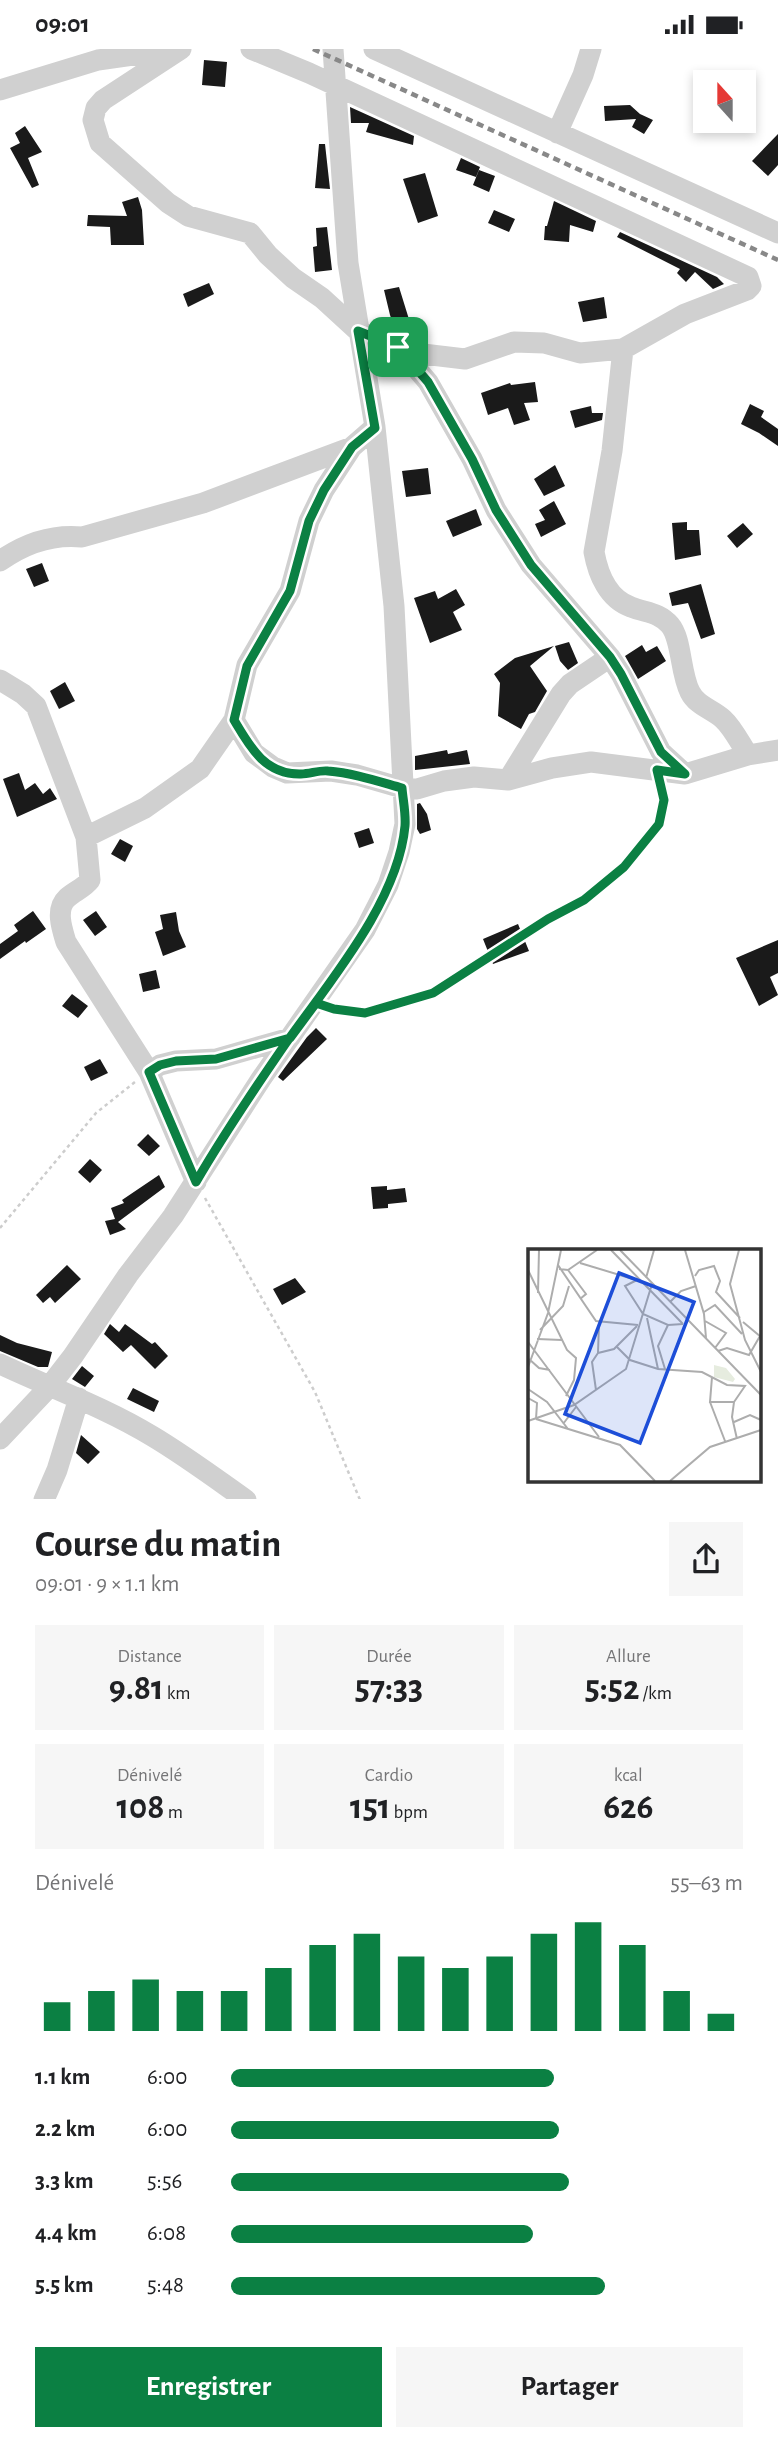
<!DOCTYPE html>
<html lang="fr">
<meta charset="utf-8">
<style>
:root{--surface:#fff;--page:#f6f6f6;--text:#202124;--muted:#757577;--accent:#0b8043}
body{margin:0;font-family:"Alegreya Sans",sans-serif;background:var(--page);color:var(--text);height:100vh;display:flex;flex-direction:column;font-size:26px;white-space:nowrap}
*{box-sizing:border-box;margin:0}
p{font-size:23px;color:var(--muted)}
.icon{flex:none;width:38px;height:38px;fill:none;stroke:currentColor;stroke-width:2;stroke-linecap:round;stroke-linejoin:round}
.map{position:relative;height:1450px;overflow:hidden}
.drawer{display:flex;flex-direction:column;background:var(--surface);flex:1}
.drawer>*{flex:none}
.needle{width:46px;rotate:339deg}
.fabs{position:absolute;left:693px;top:21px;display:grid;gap:14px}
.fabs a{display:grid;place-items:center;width:63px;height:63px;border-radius:0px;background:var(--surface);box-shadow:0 4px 10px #0003;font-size:35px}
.pin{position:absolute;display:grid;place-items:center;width:60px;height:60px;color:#fff;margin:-30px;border-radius:14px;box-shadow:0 4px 10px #0006}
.round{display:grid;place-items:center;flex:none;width:74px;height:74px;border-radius:0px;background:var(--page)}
.head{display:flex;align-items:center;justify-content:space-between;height:119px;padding:0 35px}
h1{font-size:38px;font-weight:700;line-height:52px}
.figures{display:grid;grid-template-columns:repeat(3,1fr);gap:10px;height:119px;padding:7px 35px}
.figures div{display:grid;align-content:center;border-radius:0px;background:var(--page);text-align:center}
.figures b{font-size:35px;font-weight:700}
.figures small{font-size:19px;font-weight:400}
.figures p{font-size:19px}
.chart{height:196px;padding:14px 35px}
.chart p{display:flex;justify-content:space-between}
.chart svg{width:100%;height:126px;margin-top:7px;stroke:var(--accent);stroke-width:6}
.primary-button{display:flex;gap:14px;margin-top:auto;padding:14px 35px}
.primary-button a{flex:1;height:80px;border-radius:0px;background:var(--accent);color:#fff;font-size:28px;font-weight:700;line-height:80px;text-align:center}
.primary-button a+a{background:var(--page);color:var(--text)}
ul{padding:0 35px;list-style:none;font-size:23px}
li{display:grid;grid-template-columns:112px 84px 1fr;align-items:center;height:52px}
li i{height:18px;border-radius:9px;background:var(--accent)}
.status{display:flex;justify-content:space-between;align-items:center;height:49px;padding:0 35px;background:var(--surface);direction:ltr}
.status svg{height:19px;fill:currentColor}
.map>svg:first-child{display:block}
</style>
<div class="status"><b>09:01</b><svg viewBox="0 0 49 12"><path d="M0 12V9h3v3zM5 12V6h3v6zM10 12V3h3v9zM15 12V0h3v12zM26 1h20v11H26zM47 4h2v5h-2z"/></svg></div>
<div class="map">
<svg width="778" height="1451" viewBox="0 0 778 1451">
<rect width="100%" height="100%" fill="#fff"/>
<!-- building -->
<path fill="#1a1a1a" d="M204,11l23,2 -2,25 -23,-2z
M630,56l10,9 13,6 -9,14 -12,-7 4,-8 -31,2 -1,-15z
M350,58l64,29 -1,9 -47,-13 3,-9h-18z
M25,77l17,26 -14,6 11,27 -7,3 -22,-40 10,-5 -5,-10z
M778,85v31l-10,11 -16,-15z
M319,95h6l5,45 -15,-1z
M461,109l19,9 -4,10 -20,-7z
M479,121l16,6 -6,16 -16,-7z
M425,124l13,43 -20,7 -15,-44z
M138,148l4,13 2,35h-33l-1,-18 -23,-1 1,-11 39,1 -5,-14z
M554,152l42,20 -3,11 -23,-7 -1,17 -25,-2 1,-14h2z
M494,161l21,9 -6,13 -21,-9z
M327,178l5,43 -17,2 -2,-25 4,-1 -1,-18z
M620,183l97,45 7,7 -11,5 -18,-17 -9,10 -9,-9 3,-4 -63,-32z
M209,234l5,11 -26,13 -5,-13z
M399,238l13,42h-3l1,8 -14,-5 -6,-17 -6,-25z
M604,248l3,21 -24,4 -5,-20z
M535,333l3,20 -14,1 6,17 -16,5 -6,-17 -20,7 -7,-22 29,-10 1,2z
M750,355l14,7 -3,6 17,12v17l-19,-13 -18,-9z
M591,357l1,7h11l-1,7 -27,8 -5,-17z
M555,416l10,21 -21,10 -10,-17z
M428,419l3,26 -25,3 -4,-26z
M554,452l12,23 -25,13 -6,-13 10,-4 -6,-10z
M476,460l6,16 -29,12 -7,-16z
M687,473v8h12l2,25 -26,5 -3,-37z
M743,474l10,11 -16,14 -10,-12z
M42,514l7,18 -15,6 -8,-18z
M701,535l14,50 -14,5 -13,-36 -16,3 -3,-13z
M456,540l9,16 -12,7 9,18 -32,13 -16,-45 21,-7 3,8z
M569,593l9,21 -10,7 -8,-9 -5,-15z
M642,596l4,7 11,-6 9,15 -28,18 -13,-23z
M554,597l-24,20 17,25 -12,21 -6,2 -8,15 -23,-13 2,-33 -6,-9 21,-16z
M65,633l10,19 -16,8 -9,-18z
M447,701l1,4 19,-4 3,14 -55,6v-14z
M19,724l6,17 10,-7 8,11 7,-6 7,11 -40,18 -14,-38z
M420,754l7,11 4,16 -11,4 -3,-5v-25z
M369,779l5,15 -15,5 -5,-15z
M120,790l13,7 -8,16 -14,-8z
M33,862l13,18 -20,14 -1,-2 -25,18v-15l18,-13 -4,-6z
M96,862l11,16 -12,9 -12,-16z
M176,863l3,19 7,16 -23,9 -8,-24 8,-3 -3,-14z
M518,875l11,27 -36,13 -10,-25z
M778,891v33l-8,4 8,18 -19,11 -23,-48z
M156,921l4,18 -17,4 -4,-18z
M72,945l16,12 -10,12 -16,-12z
M316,979l11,11 -44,42 -5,-4 29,-40z
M100,1010l8,14 -17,8 -7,-14z
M148,1085l12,12 -11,10 -12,-11z
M90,1110l12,11 -12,13 -12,-11z
M159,1126l6,12 -47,35 8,7 -16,6 -5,-14 10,-2 -4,-11 13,-5 -2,-3z
M387,1137v4l18,-2 2,14 -19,2v4l-15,1 -2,-22z
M67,1216l14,14 -26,24 -5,-6 -7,6 -7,-8z
M295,1229l11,14 -24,13 -9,-16z
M110,1275l9,8 6,-8 27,20 3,-2 13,14 -13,13 -24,-24 -8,7 -19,-18z
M0,1286l17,8 35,9 -4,15h-10l-38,-16z
M82,1317l12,10 -9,11 -13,-8z
M133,1339l26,13 -5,11 -27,-13z
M81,1386l19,17 -12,12 -12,-11z"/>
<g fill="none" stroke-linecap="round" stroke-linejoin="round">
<!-- path -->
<path stroke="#cdcdcd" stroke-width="2.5" stroke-dasharray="3.5 3.5" stroke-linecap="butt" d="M332,960l33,4 68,-19 115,-75 36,-19 40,-33 35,-43 5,-24 -2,-10
M205,1149l110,194 45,108
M0,1179l96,-115 39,-31"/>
<!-- minor -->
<path stroke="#d0d0d0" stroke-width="21" d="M181,0l-78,51 -7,8 -3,12 7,23 68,60 20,13 62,17 18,22 25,23 29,20 36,33 40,16 25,7 42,5 49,-17 30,1 36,10 43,-4 62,-35 62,-24 4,-4 -3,-9 -439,-204 -58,-24
M374,0l404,184
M0,41l98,-30 77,-11
M557,84l26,-58 8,-26
M398,298l30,35 44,77 24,51 35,55 79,92 11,17 40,78 24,22
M623,300l-11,102 -18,101c4,22 14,47 37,55 15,6 28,5 39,18 12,14 10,48 20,67 7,14 22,17 33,27 10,9 17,24 25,36
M0,512c24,-17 52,-27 82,-24l121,-34 149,-56
M0,631l23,14 13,12 50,131 4,43c-6,8 -15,11 -23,18 -12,11 -5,31 -1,44l83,130 47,110
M234,671l20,33 19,14 14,6 44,-2 26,4 45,13 15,1 27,-8 30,-4 34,3 44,-12 39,-6 94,12 63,-19 30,-5
M508,731l53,-86 9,-10 40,-27
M86,788l59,-29 55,-39 34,-49 13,-55 43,-74 19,-70 15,-31 28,-43 23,-20
M149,1023l11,-7 16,-4 40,-2 74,-21
M0,1315c51,24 104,43 152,72 32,19 63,42 94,64
M0,1390l49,-52 24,-31 55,-81 45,-59 88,-137 104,-149 23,-45 11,-33 6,-28 -11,-218 -19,-179 -27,-164 -15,-214
M44,1451l13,-30 22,-72"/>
<!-- rail -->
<path stroke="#888" stroke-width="4.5" stroke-dasharray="7 5" stroke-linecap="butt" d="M313,0l465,211"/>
</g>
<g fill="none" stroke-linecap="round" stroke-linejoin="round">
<!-- route casing -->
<g stroke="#fff" stroke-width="14">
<path id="route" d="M398,298l-40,-16 17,97 -23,19 -28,43 -15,31 -19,70 -43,75 -13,54c16,27 31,55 67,54 9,0 18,-4 27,-3 25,2 49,10 74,17 1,12 4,26 3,38 -7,76 -76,156 -119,217 -31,45 -62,91 -90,139l-47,-110 11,-7 16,-4 40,-2 74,-21 26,-35 18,6 31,4 68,-20 115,-74 36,-19 40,-33 35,-43 5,-24 -7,-30 28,4 -24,-22 -40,-78 -11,-17 -79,-92 -35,-55 -24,-51 -44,-77 -30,-35"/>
</g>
<!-- route -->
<use href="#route" stroke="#0b8043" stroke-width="9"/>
</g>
<!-- overview -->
<g transform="translate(528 1200)">
<rect width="233" height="233" fill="#fff"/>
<path d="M186,116l12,3 9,11 -2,3 -19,-5z" fill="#e6ecdf"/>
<path fill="none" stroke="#adadad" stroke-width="2" d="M83,1l72,74M92,1l141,145M157,1l19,64 2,24M211,1l-9,34 15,56 16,32M52,14l53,16M30,16l38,56 42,4M31,20l9,1 29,-20M0,21l39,80 9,8 -2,22 -8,16M40,21l18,24 -6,5M167,27l4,-6 15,-4 6,15 -4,11 24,26M118,29l8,-28M109,31l-12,6 18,28 25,11 15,-1M10,44l1,-43M142,53l11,-11 15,-5M176,63l11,-7 27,29M119,69l11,51M177,72l21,12 -11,15M215,73l18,15M12,81l23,-24 6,-20M9,90l25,1M0,93l71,95M89,98l13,13 28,9 44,3 25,13 18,1 -11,16 -2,15 5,22M190,102l9,-3 22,7 11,-19M70,104l16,-4 23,-23M1,110l10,9 11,2M0,118l20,-54 13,-63M137,120l-7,-23 10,-21M184,128l-2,25h24M0,140l19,13 21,27M68,141l-4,-28 6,-9 1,-30M0,149l9,5 -1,16M182,153l15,39M8,170l84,26 35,36M0,172l46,-16 52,-36 26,-85M206,173l16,-7 11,5M35,175l13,-17M142,232l40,-34 51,-17"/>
<path fill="#1d4ed8" fill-opacity="0.15" stroke="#1d4ed8" stroke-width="3.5" d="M91,24l75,29 -54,141 -75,-29z"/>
<rect width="233" height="233" fill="none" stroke="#333" stroke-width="3.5"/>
</g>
</svg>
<div class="fabs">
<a><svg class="needle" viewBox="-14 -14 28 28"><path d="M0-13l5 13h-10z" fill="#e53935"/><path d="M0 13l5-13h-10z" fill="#757577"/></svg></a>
</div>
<div class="pin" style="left:398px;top:298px;background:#1e9e55"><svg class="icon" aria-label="arrive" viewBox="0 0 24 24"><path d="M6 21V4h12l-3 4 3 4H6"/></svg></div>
</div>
<section class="drawer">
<div class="head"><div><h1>Course du matin</h1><p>09:01 · 9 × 1.1 km</p></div><a class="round"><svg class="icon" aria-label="share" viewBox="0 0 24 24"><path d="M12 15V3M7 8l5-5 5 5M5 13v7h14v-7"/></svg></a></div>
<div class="figures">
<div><p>Distance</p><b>9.81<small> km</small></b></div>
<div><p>Durée</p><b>57:33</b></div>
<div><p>Allure</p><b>5:52<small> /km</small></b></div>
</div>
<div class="figures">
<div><p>Dénivelé</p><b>108<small> m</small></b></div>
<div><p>Cardio</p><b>151<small> bpm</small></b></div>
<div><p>kcal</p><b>626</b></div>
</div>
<div class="chart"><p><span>Dénivelé</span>55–63 m</p>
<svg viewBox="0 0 160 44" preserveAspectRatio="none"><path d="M5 44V34M15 44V30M25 44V26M35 44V30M45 44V30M55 44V22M65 44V14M75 44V10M85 44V18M95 44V22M105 44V18M115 44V10M125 44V6M135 44V14M145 44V30M155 44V38"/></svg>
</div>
<ul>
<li><b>1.1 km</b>6:00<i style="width:63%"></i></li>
<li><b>2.2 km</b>6:00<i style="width:64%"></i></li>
<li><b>3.3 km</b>5:56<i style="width:66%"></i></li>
<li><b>4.4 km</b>6:08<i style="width:59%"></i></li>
<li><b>5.5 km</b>5:48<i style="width:73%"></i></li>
</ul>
<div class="primary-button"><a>Enregistrer</a><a>Partager</a></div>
</section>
